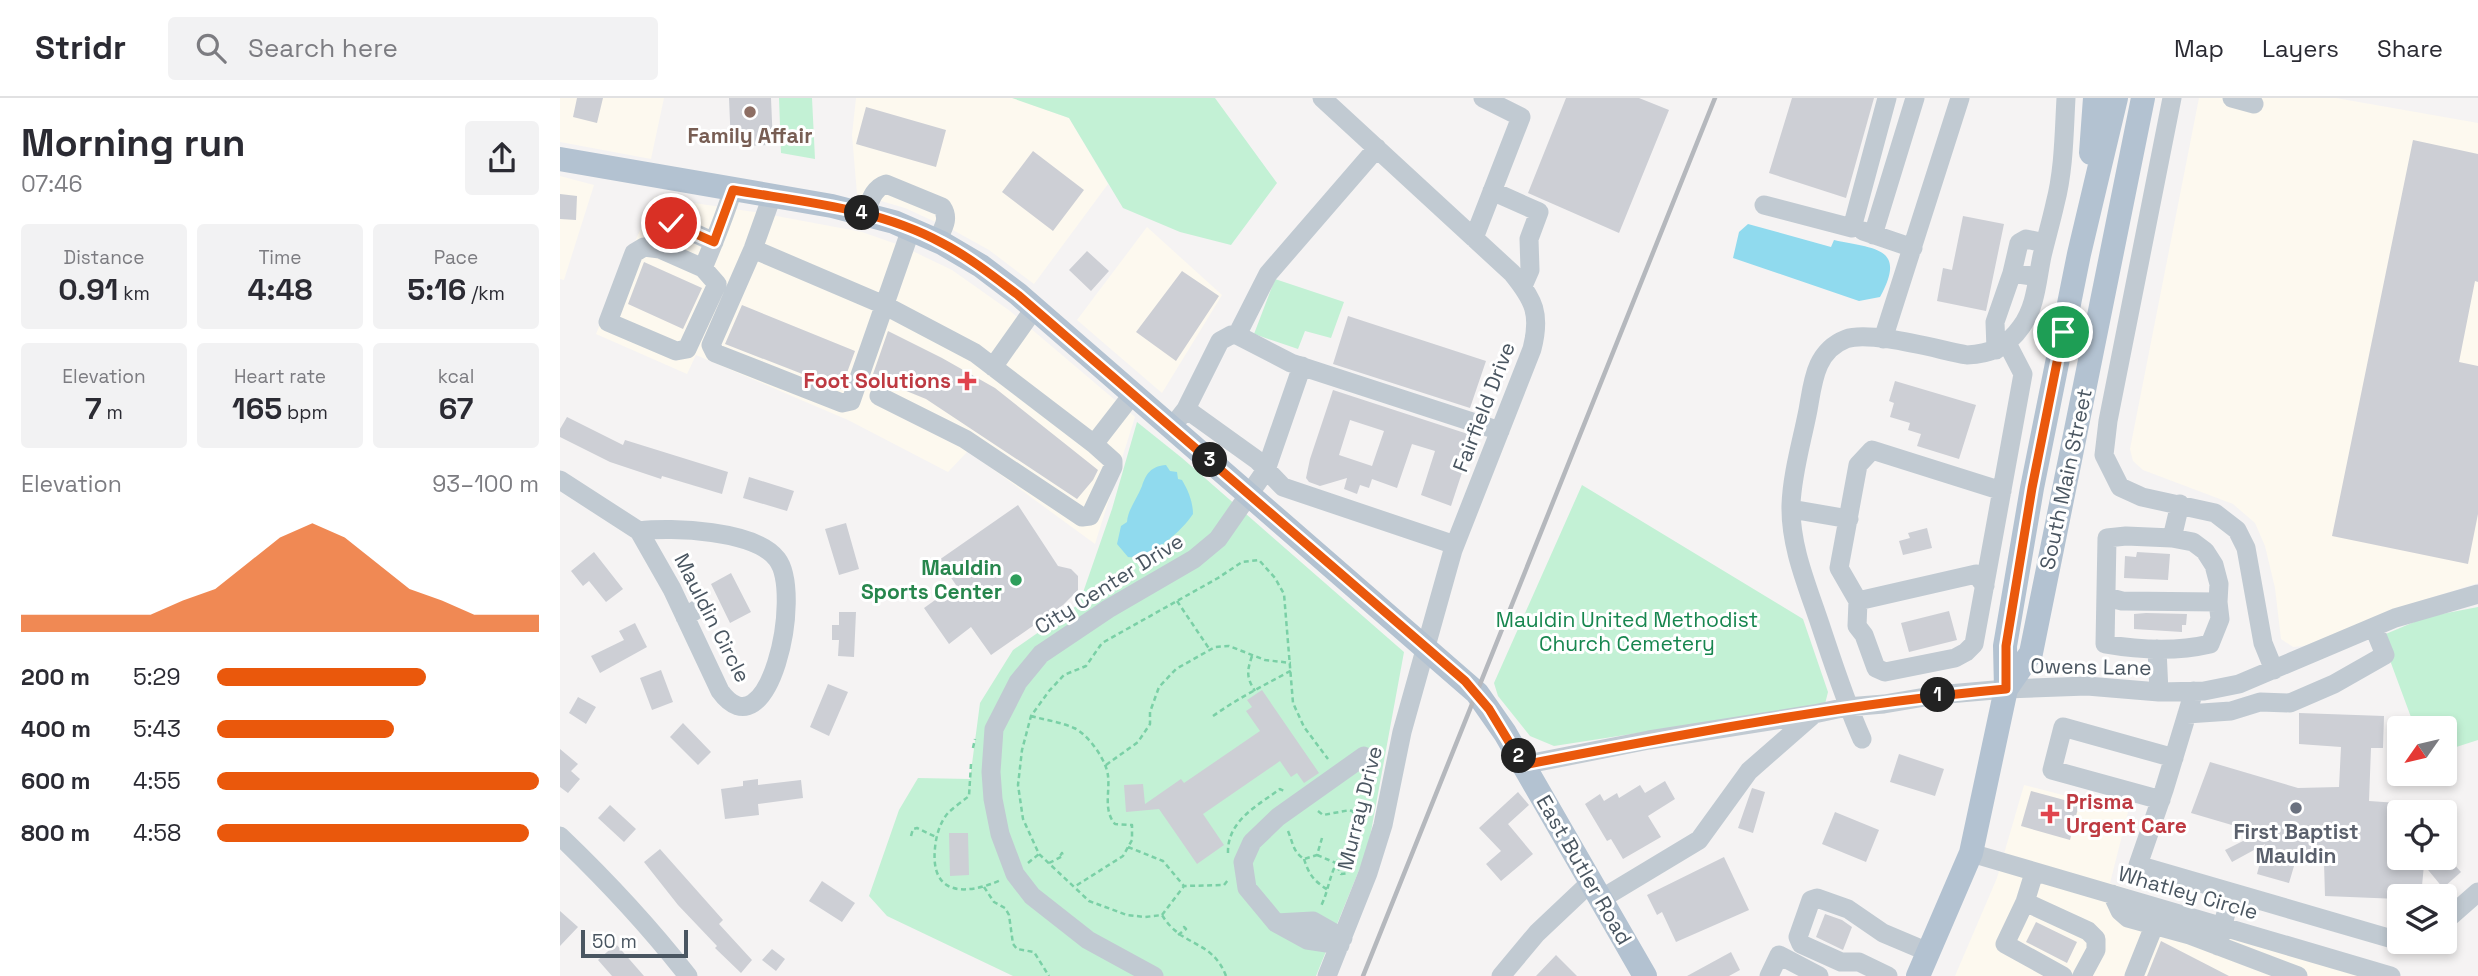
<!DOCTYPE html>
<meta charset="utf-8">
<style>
:root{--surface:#fff;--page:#f2f2f3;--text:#2b2b33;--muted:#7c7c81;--line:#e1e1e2;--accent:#ea580c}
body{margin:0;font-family:"Space Grotesk",sans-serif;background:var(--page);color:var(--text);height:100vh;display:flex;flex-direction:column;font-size:26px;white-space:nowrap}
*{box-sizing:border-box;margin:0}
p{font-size:23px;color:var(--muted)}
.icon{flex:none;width:38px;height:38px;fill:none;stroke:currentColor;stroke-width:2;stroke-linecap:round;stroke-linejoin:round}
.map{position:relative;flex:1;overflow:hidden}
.side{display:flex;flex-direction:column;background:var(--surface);width:560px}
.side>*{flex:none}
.needle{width:46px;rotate:236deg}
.fabs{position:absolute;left:1827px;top:618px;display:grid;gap:14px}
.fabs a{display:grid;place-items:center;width:70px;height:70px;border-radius:7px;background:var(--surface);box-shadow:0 4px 10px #0003;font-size:35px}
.scale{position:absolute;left:21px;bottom:18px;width:107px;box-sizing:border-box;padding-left:7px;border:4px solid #4a5661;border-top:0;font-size:19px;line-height:24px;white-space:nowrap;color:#4a5661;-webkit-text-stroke:5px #fff;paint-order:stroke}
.pin{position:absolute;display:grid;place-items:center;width:60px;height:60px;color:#fff;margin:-30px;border:4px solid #fff;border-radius:50%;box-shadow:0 2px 7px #0007}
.km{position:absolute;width:35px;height:35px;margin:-18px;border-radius:50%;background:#222;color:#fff;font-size:19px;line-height:35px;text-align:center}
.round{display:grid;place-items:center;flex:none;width:74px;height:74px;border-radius:7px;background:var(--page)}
.summary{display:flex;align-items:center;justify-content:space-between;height:119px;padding:0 21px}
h1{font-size:38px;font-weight:700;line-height:52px}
.metrics{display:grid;grid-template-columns:repeat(3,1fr);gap:10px;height:119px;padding:7px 21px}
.metrics div{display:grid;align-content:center;border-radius:7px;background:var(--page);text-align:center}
.metrics b{font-size:30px;font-weight:700}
.metrics small{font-size:19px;font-weight:400}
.metrics p{font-size:19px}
.chart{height:196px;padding:14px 21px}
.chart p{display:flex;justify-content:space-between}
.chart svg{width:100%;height:126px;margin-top:7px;fill:var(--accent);opacity:.7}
ul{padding:0 21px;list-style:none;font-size:23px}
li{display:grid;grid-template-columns:112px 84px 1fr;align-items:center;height:52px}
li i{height:18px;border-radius:9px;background:var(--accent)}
header{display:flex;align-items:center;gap:42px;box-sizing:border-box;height:98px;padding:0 35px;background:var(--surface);border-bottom:2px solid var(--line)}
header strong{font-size:33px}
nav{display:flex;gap:38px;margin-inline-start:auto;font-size:24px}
.search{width:490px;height:63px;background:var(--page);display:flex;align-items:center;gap:18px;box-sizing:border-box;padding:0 24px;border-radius:7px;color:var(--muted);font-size:26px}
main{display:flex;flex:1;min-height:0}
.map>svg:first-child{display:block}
</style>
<header>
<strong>Stridr</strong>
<div class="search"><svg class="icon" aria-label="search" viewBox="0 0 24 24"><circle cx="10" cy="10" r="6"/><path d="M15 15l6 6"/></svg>Search here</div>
<nav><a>Map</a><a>Layers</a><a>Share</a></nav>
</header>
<main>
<section class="side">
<div class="summary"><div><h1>Morning run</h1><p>07:46</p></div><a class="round"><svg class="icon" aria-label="share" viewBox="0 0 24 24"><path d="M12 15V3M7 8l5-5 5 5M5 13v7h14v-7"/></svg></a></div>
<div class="metrics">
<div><p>Distance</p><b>0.91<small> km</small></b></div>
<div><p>Time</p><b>4:48</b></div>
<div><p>Pace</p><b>5:16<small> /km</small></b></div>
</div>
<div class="metrics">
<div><p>Elevation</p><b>7<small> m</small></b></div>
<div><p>Heart rate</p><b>165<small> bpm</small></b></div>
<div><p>kcal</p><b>67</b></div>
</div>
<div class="chart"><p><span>Elevation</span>93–100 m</p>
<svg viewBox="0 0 160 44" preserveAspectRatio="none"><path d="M0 44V38L10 38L20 38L30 38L40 38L50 33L60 29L70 20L80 11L90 6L100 11L110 20L120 29L130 33L140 38L150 38L160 38V44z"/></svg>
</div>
<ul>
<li><b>200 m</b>5:29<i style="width:65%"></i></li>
<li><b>400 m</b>5:43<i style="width:55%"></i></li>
<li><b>600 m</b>4:55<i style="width:100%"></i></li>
<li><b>800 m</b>4:58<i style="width:97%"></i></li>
</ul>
</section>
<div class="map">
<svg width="1918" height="878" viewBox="0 0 1918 878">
<rect width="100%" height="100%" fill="#f5f3f3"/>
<!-- commercial -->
<path fill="#fdf9ef" d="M0,0h104l-13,61 -91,-17z
M296,0h157l56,20 39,66 -74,100 -45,-34 -36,-20 -48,-22 -48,-14 -5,-59z
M1639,0h137l142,25v460l-64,20 -110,43 -11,1 -12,-8 -6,-51 -10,-42 -10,-23 -22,-19 -90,-34 -10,-9 -3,-12z
M0,78l34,9 -30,95 -4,-1z
M94,99l107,16 101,19 40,14 50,24 58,41 125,106 -40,127 -127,-93 -20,21 -100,-52 -152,-65 -9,19 -91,-40z
M587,129l75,68 -60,98 -85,-73z
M1464,687l104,27 -18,71 279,93h-434l42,-98z"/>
<!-- green -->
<path fill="#c3f1d5" d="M219,0h33l3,61 -34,-6z
M452,0h203l62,85 -46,62 -51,-13 -57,-24 -54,-90z
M715,181l69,23 -13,36 -26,-7 -7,18 -44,-15z
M577,324l45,36 222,194 -36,196 -52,128h-303l-126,-60 -18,-20 30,-86 19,-32 52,1 10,-76 33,-53 66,-46 33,-95z
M1022,387l221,134 25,73 -3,12 -271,42 -24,-10 -32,-40 -4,-13z
M1918,509v133l-28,9h-5v-21h-30l-34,-92 45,-19z"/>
<!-- water -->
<path fill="#90daee" d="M1188,126l83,23 3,-7c39,9 74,6 46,57l-21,4 -126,-43 6,-26z
M606,367l4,6 7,1 1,7 4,1c6,10 11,22 11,34 -11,17 -45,47 -65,43l-11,-13 4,-18 6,-4c1,-13 10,-23 15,-36 4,-12 9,-20 24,-21z"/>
<!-- building -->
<path fill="#cdcfd5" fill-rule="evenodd" d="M17,0h26l-6,25 -24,-6z
M169,0h42l2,47 -42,1z
M1006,0h73l30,12 -50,123 -91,-40z
M1232,0h82l-28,100 -77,-25z
M306,9l80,23 -10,37 -80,-23z
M1853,42l65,14v128l-3,-1 -16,81 19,4v148l-10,50 -136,-28z
M473,53l51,39 -31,41 -51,-39z
M0,96l17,2 -1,24 -16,-1z
M1403,118l41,8 -18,87 -49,-10 6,-33 9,2z
M527,153l22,20 -18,20 -22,-21z
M84,164l58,26 -19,41 -55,-25z
M622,173l37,25 -43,65 -40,-29z
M182,207l113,46 -14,38 -116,-45z
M788,218l138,45 -16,47 -137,-44z
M328,233l54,27 53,30 103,82 -5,10 -16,19 -151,-100 -54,-22z
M1335,283l81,24 -17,54 -42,-13 4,-12 -13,-4 2,-7 -20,-6 4,-14 -5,-2z
M773,292l141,46 -23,70 -30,-11 14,-44 -23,-7 -15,44 -25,-9 -3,9 -9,-3 -3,9 -13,-5 3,-11 -27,8 -11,-4 -3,-4 4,-19zM790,322l34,11 -12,35 -33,-11z
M7,319l56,28 2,-5 103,32 -6,22 -60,-18 -1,3 -51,-17 -50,-25v-8z
M189,379l45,14 -7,20 -44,-13z
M458,407l40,61 13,3 7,7v14l-15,15 -72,50 -20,-28 -22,17 -25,-36 32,-23 -17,-25z
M286,425l13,46 -20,6 -14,-46z
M1367,430l5,20 -29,7 -4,-14 11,-3 -2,-5z
M34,454l29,37 -17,13 -17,-21 -6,5 -12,-15z
M1577,454l33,2 -2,26 -44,-2 1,-22 11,1z
M171,475l20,39 -21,11 -19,-39z
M1389,513l8,29 -48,12 -8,-29z
M279,514h17l-2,45 -16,-1 1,-16h-7v-15h7z
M1586,515l41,1 -1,11h-4v7l-48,-3v-15z
M75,525l12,24 -47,26 -9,-17 33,-16 -5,-9z
M101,572l12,32 -21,8 -12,-32z
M268,586l20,8 -19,44 -19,-9z
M702,592l57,83 -15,10 -7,-10 -6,4 -11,-16 -77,53 21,31 -27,19 -38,-55 -33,3 -2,-27 19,-1 2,20 36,-25 3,4 76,-52 -14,-20 6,-4 -5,-7z
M18,599l18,10 -10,17 -17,-11z
M1739,615l85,3 -1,32h-12l-2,53 29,2 1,55h49l13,14 -18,16 -19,-23 -3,31h-22v3l-74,-3 -1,-34 -27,-6 -8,27 -32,-9 8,-30 -33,18 -7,-12 34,-17 -68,-20 19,-51 88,26 41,-1 2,-40 -42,-3z
M123,625l28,29 -13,13 -28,-28z
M0,651l18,15 -7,7 9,8 -12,14 -8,-6z
M1339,656l45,15 -9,27 -45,-14z
M198,681v6l43,-5 2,18 -45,6 1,11 -34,4 -4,-30 22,-3v-5z
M1105,683l10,18 -27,17 13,21 -38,22 -12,-20 -4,2 -22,-37 15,-10 4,7 13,-8 2,5 21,-13 5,8z
M1192,690l13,4 -12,41 -15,-5z
M1471,693l48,13 -9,36 -49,-14z
M958,694l11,13 -21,19 25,30 -32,27 -15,-17 15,-13 -22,-23z
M50,707l26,24 -12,13 -26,-24z
M1275,714l44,18 -13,32 -44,-18z
M389,735h19l1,42 -19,1z
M100,751l63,71 -4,4 33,36 -11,13 -26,-25 2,-2 -39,-41 -34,-43z
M1164,759l25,53 -73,32 -14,-30 -5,3 -10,-20z
M262,783l33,22 -13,19 -33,-21z
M0,813l18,16 -18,19z
M1265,816l17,6 10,7 -9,23 -27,-13z
M1476,824l41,20 -10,21 -41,-21z
M1601,843l68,35h-82z
M56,846l28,32h-32l-14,-16z
M212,851l13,10 -9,12 -14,-11z
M1171,854l9,18 -11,6h-42z
M996,857l21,21h-41z"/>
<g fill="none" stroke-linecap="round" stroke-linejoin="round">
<!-- path -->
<path stroke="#7ad0a6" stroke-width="2.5" stroke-dasharray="5 3.5" stroke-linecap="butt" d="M617,503l33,49
M692,558c-5,15 -6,21 3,35
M471,618c14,4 30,6 43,12 14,6 33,33 34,48 2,16 -5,34 7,48l17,1v15l-9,16 -49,31
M653,618c25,-18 52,-31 79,-46
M413,650l2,-9
M411,666l-2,32c-6,5 -15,11 -21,17 -8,9 -12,23 -13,35 -5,49 32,47 66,32
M546,667l32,-23 12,-18v-12l9,-25 17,-18 39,-22 14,-1 36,14 26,3
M758,713l5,4 27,-5 7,4c4,23 -13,31 -21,50 -7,14 -8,28 -15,42
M728,733c5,12 5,21 16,28l13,-4 5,-17
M351,738l2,-7 4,-1 19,9
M568,749l35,14 21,25
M668,755c-1,-32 29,-47 52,-64l4,2
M757,757l19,8 5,-3 6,2 4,4
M744,761c5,16 10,22 24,31
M468,765l11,-9
M489,765l14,-7 -1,-3 -2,3
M777,768l4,8 8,-1
M424,789l10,15 11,6 4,7 4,29 4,5 17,3 15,24
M602,817l22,-29 40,-1 4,-5
M618,837l8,-6 -2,-2 -1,4
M666,878c-14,-37 -44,-28 -64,-61l-17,2 -18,-2 -38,-14 -50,-47 -16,-35 -5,-34 4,-35 9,-34 18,-25 15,-16 22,-9 16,-23 116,-65 24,-16 17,-2 16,18 9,16 9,109 11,24 24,32"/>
<!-- minor -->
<path stroke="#c1cad2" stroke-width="19" d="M762,0l190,175c22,27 29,41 20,76l-79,201 -51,182 -19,93 -15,48 -41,103
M1612,0l-64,323 -4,34 16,32 22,10 73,16 22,17 9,18 17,95 11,27
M1672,0l22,6
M932,93l47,21 -10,27 1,31 -7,16
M212,98l-19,53 -42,96 4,8 127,50 9,-2 60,-172
M1204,107l88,23 35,-130
M305,116c5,-12 8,-26 21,-30l56,23c8,12 1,21 -5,34
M1303,133l50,17
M1313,137l42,-137
M914,140l47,-121 -38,-19
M154,144l-42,-19 -12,26 43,19c11,-26 22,-52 30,-79
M100,151l-16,-2 -10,6 -26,69 68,29 11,-2 30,-65 -14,-16
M193,151l131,56 91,48 119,91 19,17v6l-23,49 -8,1 -117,-78 -86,-43
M1452,175l7,-30 7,-4 19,4
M677,237l31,-61 109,-126
M1323,241l77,-241
M1436,252l-1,-28 17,-49 26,4
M433,269l41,-58
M626,311l34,-68 11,-6h6l54,28 209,68
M619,320l7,-9 71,51 26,27 172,58
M534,346l38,-49
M0,382l79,51 33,58 48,102c48,66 84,-97 57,-132 -22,-29 -105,-32 -138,-28
M1442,393l-130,-41 -14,15 -19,103 19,33 -1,25 7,9 12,33 9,4 70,-14 11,-6 8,-8 49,-270 -16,-31
M1231,411l58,10
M1566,438l46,2 21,4 12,9 9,14 5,19 -1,18 2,17 -10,25c-34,8 -71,6 -105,0l2,-106z
M1612,440l8,-34
M1547,499l15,4 96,1
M1298,503l118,-27 9,12
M125,519l17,-11
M1597,551l2,43
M1634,593l-30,99 -26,75 93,27 -13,54
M1627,616l44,-3 29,-9 30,1 44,-19 51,-29 -11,-27
M1302,641c-17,-38 -29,-76 -42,-115 -13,-39 -30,-78 -29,-119 1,-31 11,-64 17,-95 5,-28 7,-59 38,-71 24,-9 93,11 121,16 23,-1 40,-8 54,-28 15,-20 16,-47 21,-71 4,-17 9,-34 13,-52 9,-34 9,-71 11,-106
M963,667l126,-25 165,-26 33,-7 37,-3 53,-9 69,-6 81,-3 72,6 45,-1 35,-7 156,-66 83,-24
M1601,702l-109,-30 11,-43 111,31
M0,738c46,44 89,90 128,140
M1411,755l420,123
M1474,775l-9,29 -20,42 58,32
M1671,794l168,49
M1552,796l8,17 8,7 62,17 108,41
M1041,801l98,-59 50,-69 65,-57
M1465,804l63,29 8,8v11l-14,26
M1885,823l33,-29
M716,825l37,-2 30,17
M780,847l-33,-5 -31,-17 -29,-35 -4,-26 9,-20 26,-25 86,-61
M594,878l-66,-36 -56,-44 -17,-22 -15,-40 -7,-35 -2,-27 3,-43 24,-47 23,-28 67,-45 86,-50 24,-20 48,-69 36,-104
M941,878l36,-43 54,-51
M1209,878l10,-21 40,21
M1328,878l-29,-14h-18l-40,-18 -3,-7 13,-37 6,-2 31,11 35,24 45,19
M1574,878l20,-50"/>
<!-- major -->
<path stroke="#b3c2d1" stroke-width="24" d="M1531,55l4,-55
M0,61l272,47 62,16 48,21 39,23 37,28 459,399 28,40 140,243
M1446,591l25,-36 112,-555
M1358,878l53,-123 35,-164 -1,-43 27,-158 47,-234 37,-156"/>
<!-- rail -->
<path stroke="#b5b8bd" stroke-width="4.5" d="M803,878l352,-878"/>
</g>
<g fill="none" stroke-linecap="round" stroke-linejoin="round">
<!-- route casing -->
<g stroke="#fff" stroke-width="14">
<path id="route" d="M111,125l43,19 19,-52c70,12 145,18 209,53 27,14 51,33 76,52l447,386 24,28 34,56c160,-31 321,-61 483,-76v-43l26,-158 31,-156"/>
</g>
<!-- route -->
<use href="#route" stroke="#ea580c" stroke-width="9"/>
</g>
<!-- markers -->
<circle fill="#8d6e63" stroke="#fff" stroke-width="2.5" cx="190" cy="14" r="7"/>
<g fill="#e0444e" stroke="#fff" stroke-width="2.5">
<path d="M403.5 272.5h7v7h7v7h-7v7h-7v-7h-7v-7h7z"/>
<path d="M1486.5 705.5h7v7h7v7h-7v7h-7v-7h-7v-7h7z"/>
</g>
<circle fill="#2e9e5b" stroke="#fff" stroke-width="2.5" cx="456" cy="482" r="7"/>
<circle fill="#6b7280" stroke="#fff" stroke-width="2.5" cx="1736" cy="710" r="7"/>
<g text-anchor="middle" stroke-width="6" stroke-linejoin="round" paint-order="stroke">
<!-- education labels -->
<g font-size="21" font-weight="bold" fill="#785e54" stroke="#fff">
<text x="190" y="45">Family Affair</text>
</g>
<!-- health labels -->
<g font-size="21" font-weight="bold" fill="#be3a42" stroke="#fff" text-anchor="end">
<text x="391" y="290">Foot Solutions</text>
<text x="1506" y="711" text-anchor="start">Prisma<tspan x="1506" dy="24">Urgent Care</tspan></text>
</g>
<!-- street labels -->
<g font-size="21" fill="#4a5661" stroke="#fff">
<text transform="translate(924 309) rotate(-69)" y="7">Fairfield Drive</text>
<text transform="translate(1506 381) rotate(-78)" y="7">South Main Street</text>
<text transform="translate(549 486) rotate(-32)" y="7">City Center Drive</text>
<text transform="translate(152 520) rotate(63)" y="7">Mauldin Circle</text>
<text transform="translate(1531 569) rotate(1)" y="7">Owens Lane</text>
<text transform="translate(800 710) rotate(-76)" y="7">Murray Drive</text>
<text transform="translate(1024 772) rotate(60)" y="7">East Butler Road</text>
<text transform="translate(1628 795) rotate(16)" y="7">Whatley Circle</text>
</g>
<!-- leisure labels -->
<g font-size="21" font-weight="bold" fill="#27864d" stroke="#fff" text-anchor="end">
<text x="442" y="477">Mauldin<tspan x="442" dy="24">Sports Center</tspan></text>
</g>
<!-- park labels -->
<g font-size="21" fill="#17864f" stroke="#fff">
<text x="1067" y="529">Mauldin United Methodist<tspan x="1067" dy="24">Church Cemetery</tspan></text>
</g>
<!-- worship labels -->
<g font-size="21" font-weight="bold" fill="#5b616d" stroke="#fff">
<text x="1736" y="741">First Baptist<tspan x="1736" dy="24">Mauldin</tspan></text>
</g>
</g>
</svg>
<div class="fabs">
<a><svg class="needle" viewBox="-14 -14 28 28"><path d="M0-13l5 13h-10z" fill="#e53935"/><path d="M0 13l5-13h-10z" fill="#7c7c81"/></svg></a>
<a><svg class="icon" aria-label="locate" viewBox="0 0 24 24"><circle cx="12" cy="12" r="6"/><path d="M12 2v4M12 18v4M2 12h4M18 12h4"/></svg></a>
<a><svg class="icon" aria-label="layers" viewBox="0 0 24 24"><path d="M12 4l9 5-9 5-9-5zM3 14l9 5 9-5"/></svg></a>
</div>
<div class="scale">50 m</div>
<div class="pin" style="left:1503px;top:234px;background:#1e9e55"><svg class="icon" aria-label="arrive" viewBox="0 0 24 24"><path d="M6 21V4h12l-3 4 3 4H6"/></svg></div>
<div class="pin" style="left:111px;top:125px;background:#d93025"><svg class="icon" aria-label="check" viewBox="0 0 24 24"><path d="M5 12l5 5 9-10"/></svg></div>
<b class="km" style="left:1378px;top:597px">1</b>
<b class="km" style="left:959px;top:658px">2</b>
<b class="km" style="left:650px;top:362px">3</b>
<b class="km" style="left:302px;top:115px">4</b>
</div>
</main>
